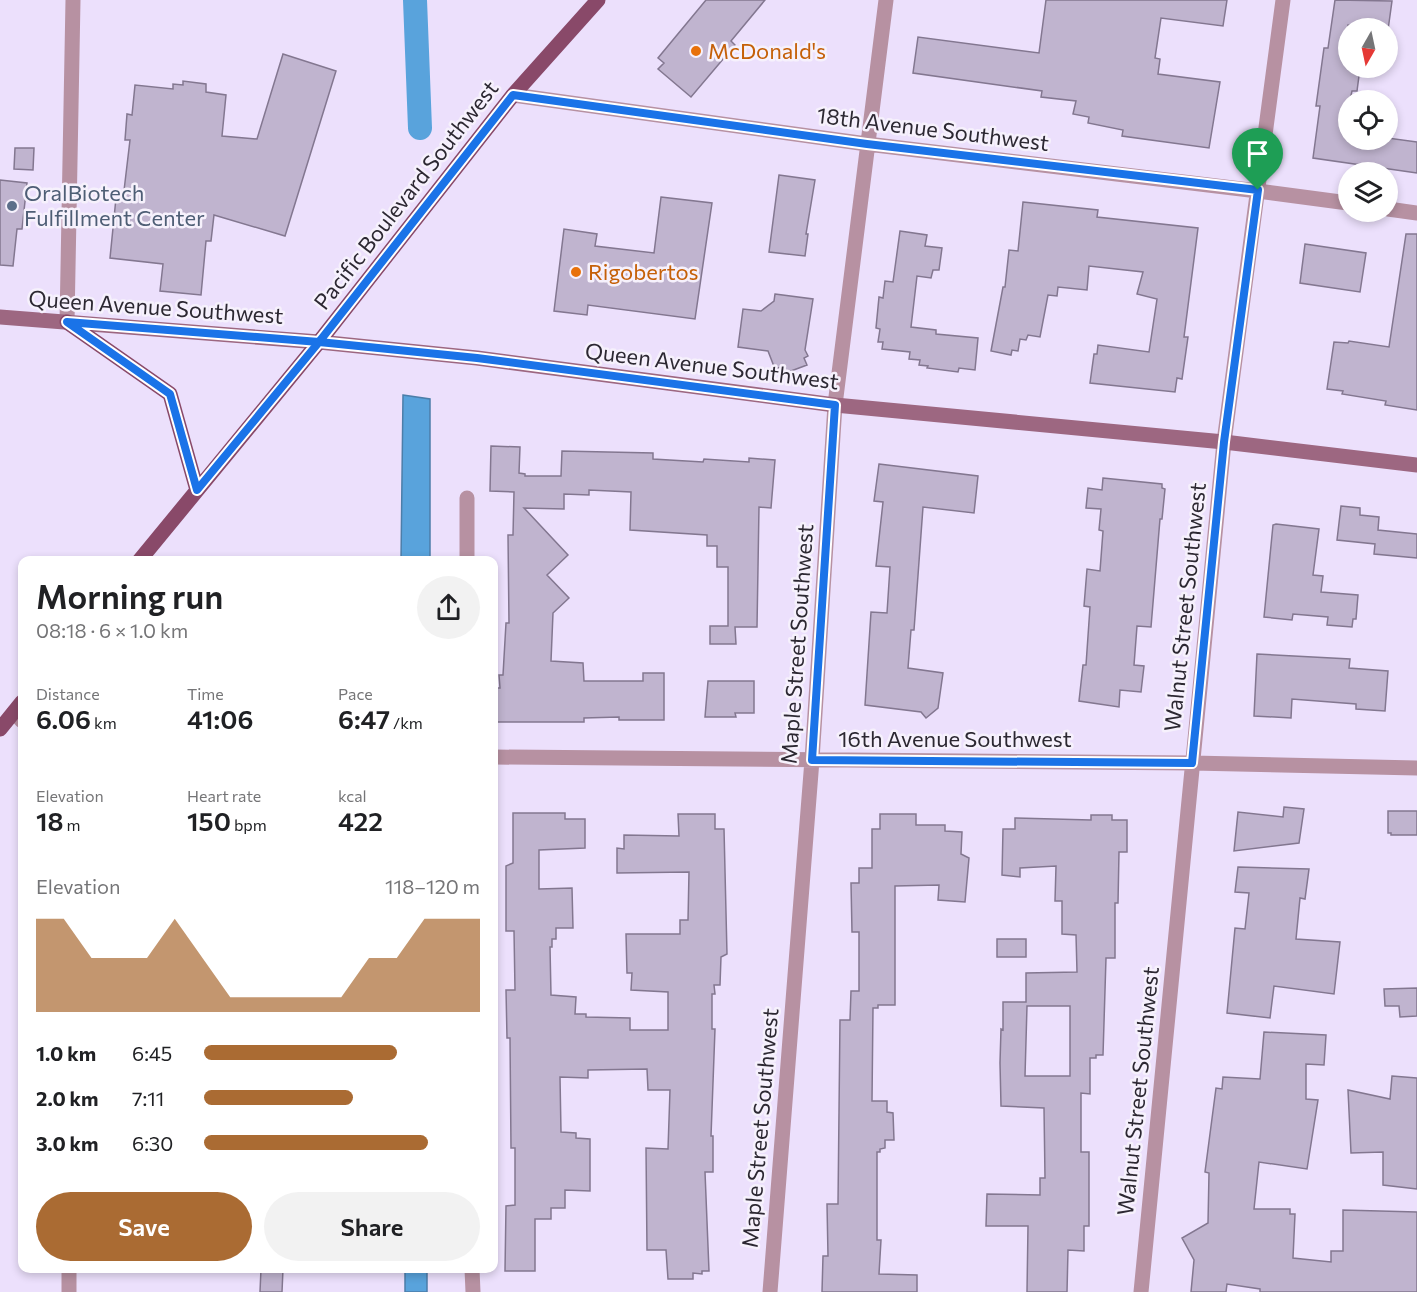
<!DOCTYPE html>
<meta charset="utf-8">
<style>
:root{--surface:#fff;--page:#f2f2f2;--text:#202124;--muted:#757577;--accent:#aa6b33}
body{margin:0;font-family:Commissioner,sans-serif;background:var(--page);color:var(--text);height:100vh;display:flex;flex-direction:column;font-size:22px;white-space:nowrap}
*{box-sizing:border-box;margin:0}
p{font-size:20px;color:var(--muted)}
.icon{flex:none;width:33px;height:33px;fill:none;stroke:currentColor;stroke-width:2;stroke-linecap:round;stroke-linejoin:round}
.map{position:relative;flex:1;overflow:hidden}
.drawer{position:absolute;left:18px;top:556px;width:480px;height:717px;display:flex;flex-direction:column;background:var(--surface);border-radius:12px;box-shadow:0 3px 9px #0003}
.drawer>*{flex:none}
.needle{width:39px;rotate:189deg}
.buttons{position:absolute;left:1338px;top:18px;display:grid;gap:12px}
.buttons a{display:grid;place-items:center;width:60px;height:60px;border-radius:50%;background:var(--surface);box-shadow:0 3px 9px #0003;font-size:30px}
.pin{position:absolute;display:grid;place-items:center;width:51px;height:51px;color:#fff;margin:-62px -26px;border-radius:50% 50% 50% 0;rotate:-45deg;box-shadow:0 0 6px #0007}
.pin .icon{rotate:45deg}
.round{display:grid;place-items:center;flex:none;width:63px;height:63px;border-radius:32px;background:var(--page)}
.overview{display:flex;align-items:center;justify-content:space-between;height:102px;padding:0 18px}
h1{font-size:33px;font-weight:600;line-height:45px}
.metrics{display:grid;grid-template-columns:repeat(3,1fr);gap:9px;height:102px;padding:6px 18px}
.metrics div{display:grid;align-content:center}
.metrics b{font-size:26px;font-weight:600}
.metrics small{font-size:16px;font-weight:400}
.metrics p{font-size:16px}
.chart{height:168px;padding:12px 18px}
.chart p{display:flex;justify-content:space-between}
.chart svg{width:100%;height:108px;margin-top:6px;fill:var(--accent);opacity:.7}
.primary-button{display:flex;gap:12px;margin-top:auto;padding:12px 18px}
.primary-button a{flex:1;height:69px;border-radius:36px;background:var(--accent);color:#fff;font-size:24px;font-weight:600;line-height:69px;text-align:center}
.primary-button a+a{background:var(--page);color:var(--text)}
ul{padding:0 18px;list-style:none;font-size:20px}
li{display:grid;grid-template-columns:96px 72px 1fr;align-items:center;height:45px}
li i{height:15px;border-radius:8px;background:var(--accent)}
.map>svg:first-child{display:block}
</style>
<div class="map">
<svg width="1417" height="1292" viewBox="0 0 1417 1292">
<rect width="100%" height="100%" fill="#ece0fc"/>
<!-- water -->
<path fill="#59a3dc" stroke="#4c7ea9" stroke-width="1.5" d="M403,395l27,4v162h-29z
M405,1269h22v23h-22z"/>
<g fill="none" stroke-linecap="round" stroke-linejoin="round">
<!-- canal -->
<path stroke="#59a3dc" stroke-width="24" d="M415,0l5,128"/>
</g>
<!-- building -->
<path fill="#c0b4cf" stroke="#837790" stroke-width="1.5" fill-rule="evenodd" d="M706,0h59l-34,41 4,4 -44,52 -33,-28 6,-6 -6,-5z
M1046,0h181l-4,26 -62,-8 -6,40 5,1 -2,15 62,8 -11,66 -87,-12 1,-6 -35,-7 1,-6 -16,-3 3,-13 -35,-4 1,-6 -129,-18 5,-36 121,16z
M1335,0l57,1 -4,29 -40,-5v43h12l-3,23h-5l-2,9h-2v40h40v-2l29,4v31l-104,-15 7,-52h-4l8,-58h4z
M283,54l53,17 -51,165 -71,-21 -3,26h-5l-5,54 -41,-4 3,-27 -53,-6 6,-60 7,1 7,-59h-5l2,-26 5,1 3,-30 38,4v-5l10,1v-4l23,3v8l20,3 -4,41 35,3z
M15,148h19l-1,22 -19,-1z
M779,175l36,5 -9,54h2l-3,22 -36,-4z
M0,180l27,3 -5,46h-5l-4,37 -13,-1z
M661,197l51,6 -17,116 -107,-14 -1,10 -33,-4 10,-82 33,5 -2,12 59,7z
M1023,202l75,8 -1,7 101,11 -14,109h4l-6,42 -5,-1 -2,14 -85,-9 4,-29h3l1,-9 51,7 8,-53 -20,-5 6,-22 -54,-6 -2,24 -29,-3 -1,9 -9,-1 -8,42 -12,-2 -2,5 -6,-1 -2,12 -6,-1 -1,5 -20,-4 12,-64h2l4,-37 9,1z
M900,231l27,4 -2,11 17,2 -3,22h-6l-2,8 -14,-2 -6,51 25,3v4l42,4 -3,32 -16,-2 -1,4 -31,-4 1,-2 -9,-1 1,-5 -11,-1 1,-7 -28,-3 1,-7h-5l2,-13 -4,-1 3,-31 4,1 2,-17 8,1z
M1406,234h11v176l-32,-5 1,-4 -44,-7 1,-3 -16,-2 7,-47 14,1 1,-2 40,6z
M1305,244l61,9 -6,39 -60,-9z
M775,294l38,5 -8,51 3,6 -4,2 3,7 -24,9 -2,-7 -6,2 -7,-18 -30,-4 5,-38 18,2 13,-10z
M491,446l29,1 -1,26 6,1v2h36l1,-25 91,2v6l50,3 1,-3 45,3v-4l26,2 -4,48 -12,-1 -2,120h-22l1,17h-26v-18h18v-59h-11v-21h-10v-11l-77,-5 1,-38 -42,-2v5l-25,-1v15l-40,-1 44,47 -21,20 22,23 -16,15 -2,48 32,2 1,18h59v-8h21v47h-45v-3l-35,1v4h-89l-1,-34h6l-1,-13h4l3,-52h3l-1,-88h5l1,-43 -24,-1z
M879,464l99,12 -4,37 -51,-6 -9,123h-3l-3,38 35,5 -5,35 -12,10 -5,-6 -56,-7 6,-93 16,1 3,-46 -14,-1 7,-64 -9,-1z
M1103,478l59,6v4l3,1 -3,30h-2l-9,108 -14,-1 -3,39 10,1 -3,26 -21,-2 -1,17 -40,-6 4,-36h3l4,-58 -6,-1 3,-37 13,2 3,-40 -4,-1 2,-21 -15,-1 2,-20 14,2z
M1341,506l19,2v7l19,2 -1,13 39,4v24l-43,-4 1,-10 -38,-4z
M1276,524l43,5 -6,46 10,1 -2,16 37,3 -2,24h-3l-1,8 -25,-2 1,-8 -35,-3 -1,6 -28,-3 9,-92z
M1257,654l93,5 -1,9 39,3 -3,40 -29,-2v-5l-64,-5 -1,19 -37,-2z
M708,681h46v32h-19l1,4h-31z
M1284,807l20,2 -5,34 -65,8 4,-39 45,5z
M1388,811h29v24h-26v-2h-3z
M513,813h52v6h20v29l-46,2v39l33,-1 1,40h-17v11h-4v8h-2l1,48 25,2 -1,17h11v3l44,1v12h38v-38l-37,-2 1,-17h-5l-1,-39h54v-14h8l1,-48 -72,1v-25l7,1v-14l55,1 -1,-22h37v15h9l3,125 -6,3 -1,28h-6l1,9h-3v35h3l-4,107h2v36h-8l4,99h-7v3l-9,-1v6h-25l-2,-29h-19l-1,-102 22,1 2,-59h-22l-1,-21 -59,1v8l-28,-1 1,55 15,1v5l14,1v52l-25,-1v18h-14v11h-16v52h-30l1,-65 9,-1v-57h-4l-1,-110h-3l-1,-48h9l-1,-59h-8v-65l7,-3z
M880,814h36v11h29v6l17,1 -1,22 8,4 -4,44 -27,-2 1,-15 -44,1v119h-17v3h-5l-1,93h15v11l6,1 1,27h-9v8l-5,1v3h-3v88h4l-2,34 38,1v17h-95l1,-36h5l-1,-52h11l2,-184h10l1,-29h8v-59h-7l-1,-49h8v-15h13v-39h8z
M1091,815h21v5h15v32h-8l-1,51h-3v55h-9l-3,97h-7v3h-6v36l-9,-1v59h8v74h-5v25l-16,-1 -1,42h-40l1,-66h-42l1,-32 53,1v-17h5l-1,-70 -43,-2 -1,-43 1,-34 2,1v-28h23v-29l51,-1 -1,-37 -14,-1v-33h-7l1,-35 -36,2v9l-18,-2 1,-46h12v-11l76,2zM1027,1006h43v70h-45z
M1238,867l71,2 -4,30 -5,-1 -4,41 44,3 -6,52 -60,-8 -4,32 -43,-5 8,-85 10,1 4,-36 -14,-1z
M997,939h29v18h-29z
M1417,988v28l-17,1 -1,-11h-14l-1,-17z
M1264,1032l62,3 -2,30 -18,-1v35l12,1 -11,69 -48,-7 -5,47h36v5h5l-2,44 38,4v-11h12v-41l74,2v80h-157v-3l-33,-5 -1,8h-35l3,-32 -12,-22 26,-15 1,-50 -4,-1 11,-84 6,1 1,-12 37,2z
M1392,1076l25,2v111l-34,-4v-33l-32,1 -3,-63 42,9z
M261,1269h22l-1,23h-22z"/>
<g fill="none" stroke-linecap="round" stroke-linejoin="round">
<!-- street -->
<path stroke="#b791a2" stroke-width="15" d="M513,95l354,49 391,47 90,12
M1388,209l29,4
M67,322l6,-322
M467,498v63
M14,712l8,9
M494,757l698,6 225,5
M472,1269l1,23
M69,1292v-23
M770,1292l42,-532 23,-355 51,-405
M1141,1292l83,-850 59,-442"/>
<!-- secondary -->
<path stroke="#9d6781" stroke-width="15" d="M0,317l319,25 158,16 358,47 389,37 193,23"/>
<!-- primary -->
<path stroke="#894969" stroke-width="15" d="M67,322l103,72 27,96
M139,561l180,-219 194,-247 85,-95
M0,729l22,-27"/>
</g>
<g fill="none" stroke-linecap="round" stroke-linejoin="round">
<!-- route casing -->
<g stroke="#fff" stroke-width="12">
<path id="route" d="M1258,190l-391,-46 -354,-49 -194,247 -252,-20 103,72 27,96 122,-148 158,16 358,47 -23,355 380,3 32,-321 34,-252"/>
</g>
<!-- route -->
<use href="#route" stroke="#1a73e8" stroke-width="8"/>
</g>
<!-- markers -->
<g fill="#e8710a" stroke="#f6f1fc" stroke-width="2">
<circle cx="696" cy="51" r="6"/>
<circle cx="576" cy="272" r="6"/>
</g>
<circle fill="#5c6f8a" stroke="#f6f1fc" stroke-width="2" cx="12" cy="206" r="6"/>
<g text-anchor="middle" stroke-width="5" stroke-linejoin="round" paint-order="stroke">
<!-- food labels -->
<g font-size="22" fill="#c56008" stroke="#f6f1fc" text-anchor="start">
<text x="708" y="59">McDonald's</text>
<text x="588" y="280">Rigobertos</text>
</g>
<!-- street labels -->
<g font-size="22" fill="#2c2832" stroke="#f6f1fc">
<text transform="translate(933 129) rotate(7)" y="8">18th Avenue Southwest</text>
<text transform="translate(406 195) rotate(-52)" y="8">Pacific Boulevard Southwest</text>
<text transform="translate(156 307) rotate(4)" y="8">Queen Avenue Southwest</text>
<text transform="translate(712 366) rotate(7)" y="8">Queen Avenue Southwest</text>
<text transform="translate(1185 607) rotate(-84)" y="8">Walnut Street Southwest</text>
<text transform="translate(797 644) rotate(-86)" y="8">Maple Street Southwest</text>
<text x="955" y="747">16th Avenue Southwest</text>
<text transform="translate(1138 1091) rotate(-84)" y="8">Walnut Street Southwest</text>
<text transform="translate(760 1128) rotate(-85)" y="8">Maple Street Southwest</text>
</g>
<!-- service labels -->
<g font-size="22" fill="#4e5e75" stroke="#f6f1fc" text-anchor="start">
<text x="24" y="201">OralBiotech<tspan x="24" dy="25">Fulfillment Center</tspan></text>
</g>
</g>
</svg>
<div class="buttons">
<a><svg class="needle" viewBox="-14 -14 28 28"><path d="M0-13l5 13h-10z" fill="#e53935"/><path d="M0 13l5-13h-10z" fill="#757577"/></svg></a>
<a><svg class="icon" aria-label="locate" viewBox="0 0 24 24"><circle cx="12" cy="12" r="6"/><path d="M12 2v4M12 18v4M2 12h4M18 12h4"/></svg></a>
<a><svg class="icon" aria-label="layers" viewBox="0 0 24 24"><path d="M12 4l9 5-9 5-9-5zM3 14l9 5 9-5"/></svg></a>
</div>
<div class="pin" style="left:1258px;top:190px;background:#1e9e55"><svg class="icon" aria-label="arrive" viewBox="0 0 24 24"><path d="M6 21V4h12l-3 4 3 4H6"/></svg></div>
<section class="drawer">
<div class="overview"><div><h1>Morning run</h1><p>08:18 · 6 × 1.0 km</p></div><a class="round"><svg class="icon" aria-label="share" viewBox="0 0 24 24"><path d="M12 15V3M7 8l5-5 5 5M5 13v7h14v-7"/></svg></a></div>
<div class="metrics">
<div><p>Distance</p><b>6.06<small> km</small></b></div>
<div><p>Time</p><b>41:06</b></div>
<div><p>Pace</p><b>6:47<small> /km</small></b></div>
</div>
<div class="metrics">
<div><p>Elevation</p><b>18<small> m</small></b></div>
<div><p>Heart rate</p><b>150<small> bpm</small></b></div>
<div><p>kcal</p><b>422</b></div>
</div>
<div class="chart"><p><span>Elevation</span>118–120 m</p>
<svg viewBox="0 0 160 44" preserveAspectRatio="none"><path d="M0 44V6L10 6L20 22L30 22L40 22L50 6L60 22L70 38L80 38L90 38L100 38L110 38L120 22L130 22L140 6L150 6L160 6V44z"/></svg>
</div>
<ul>
<li><b>1.0 km</b>6:45<i style="width:70%"></i></li>
<li><b>2.0 km</b>7:11<i style="width:54%"></i></li>
<li><b>3.0 km</b>6:30<i style="width:81%"></i></li>
</ul>
<div class="primary-button"><a>Save</a><a>Share</a></div>
</section>
</div>
